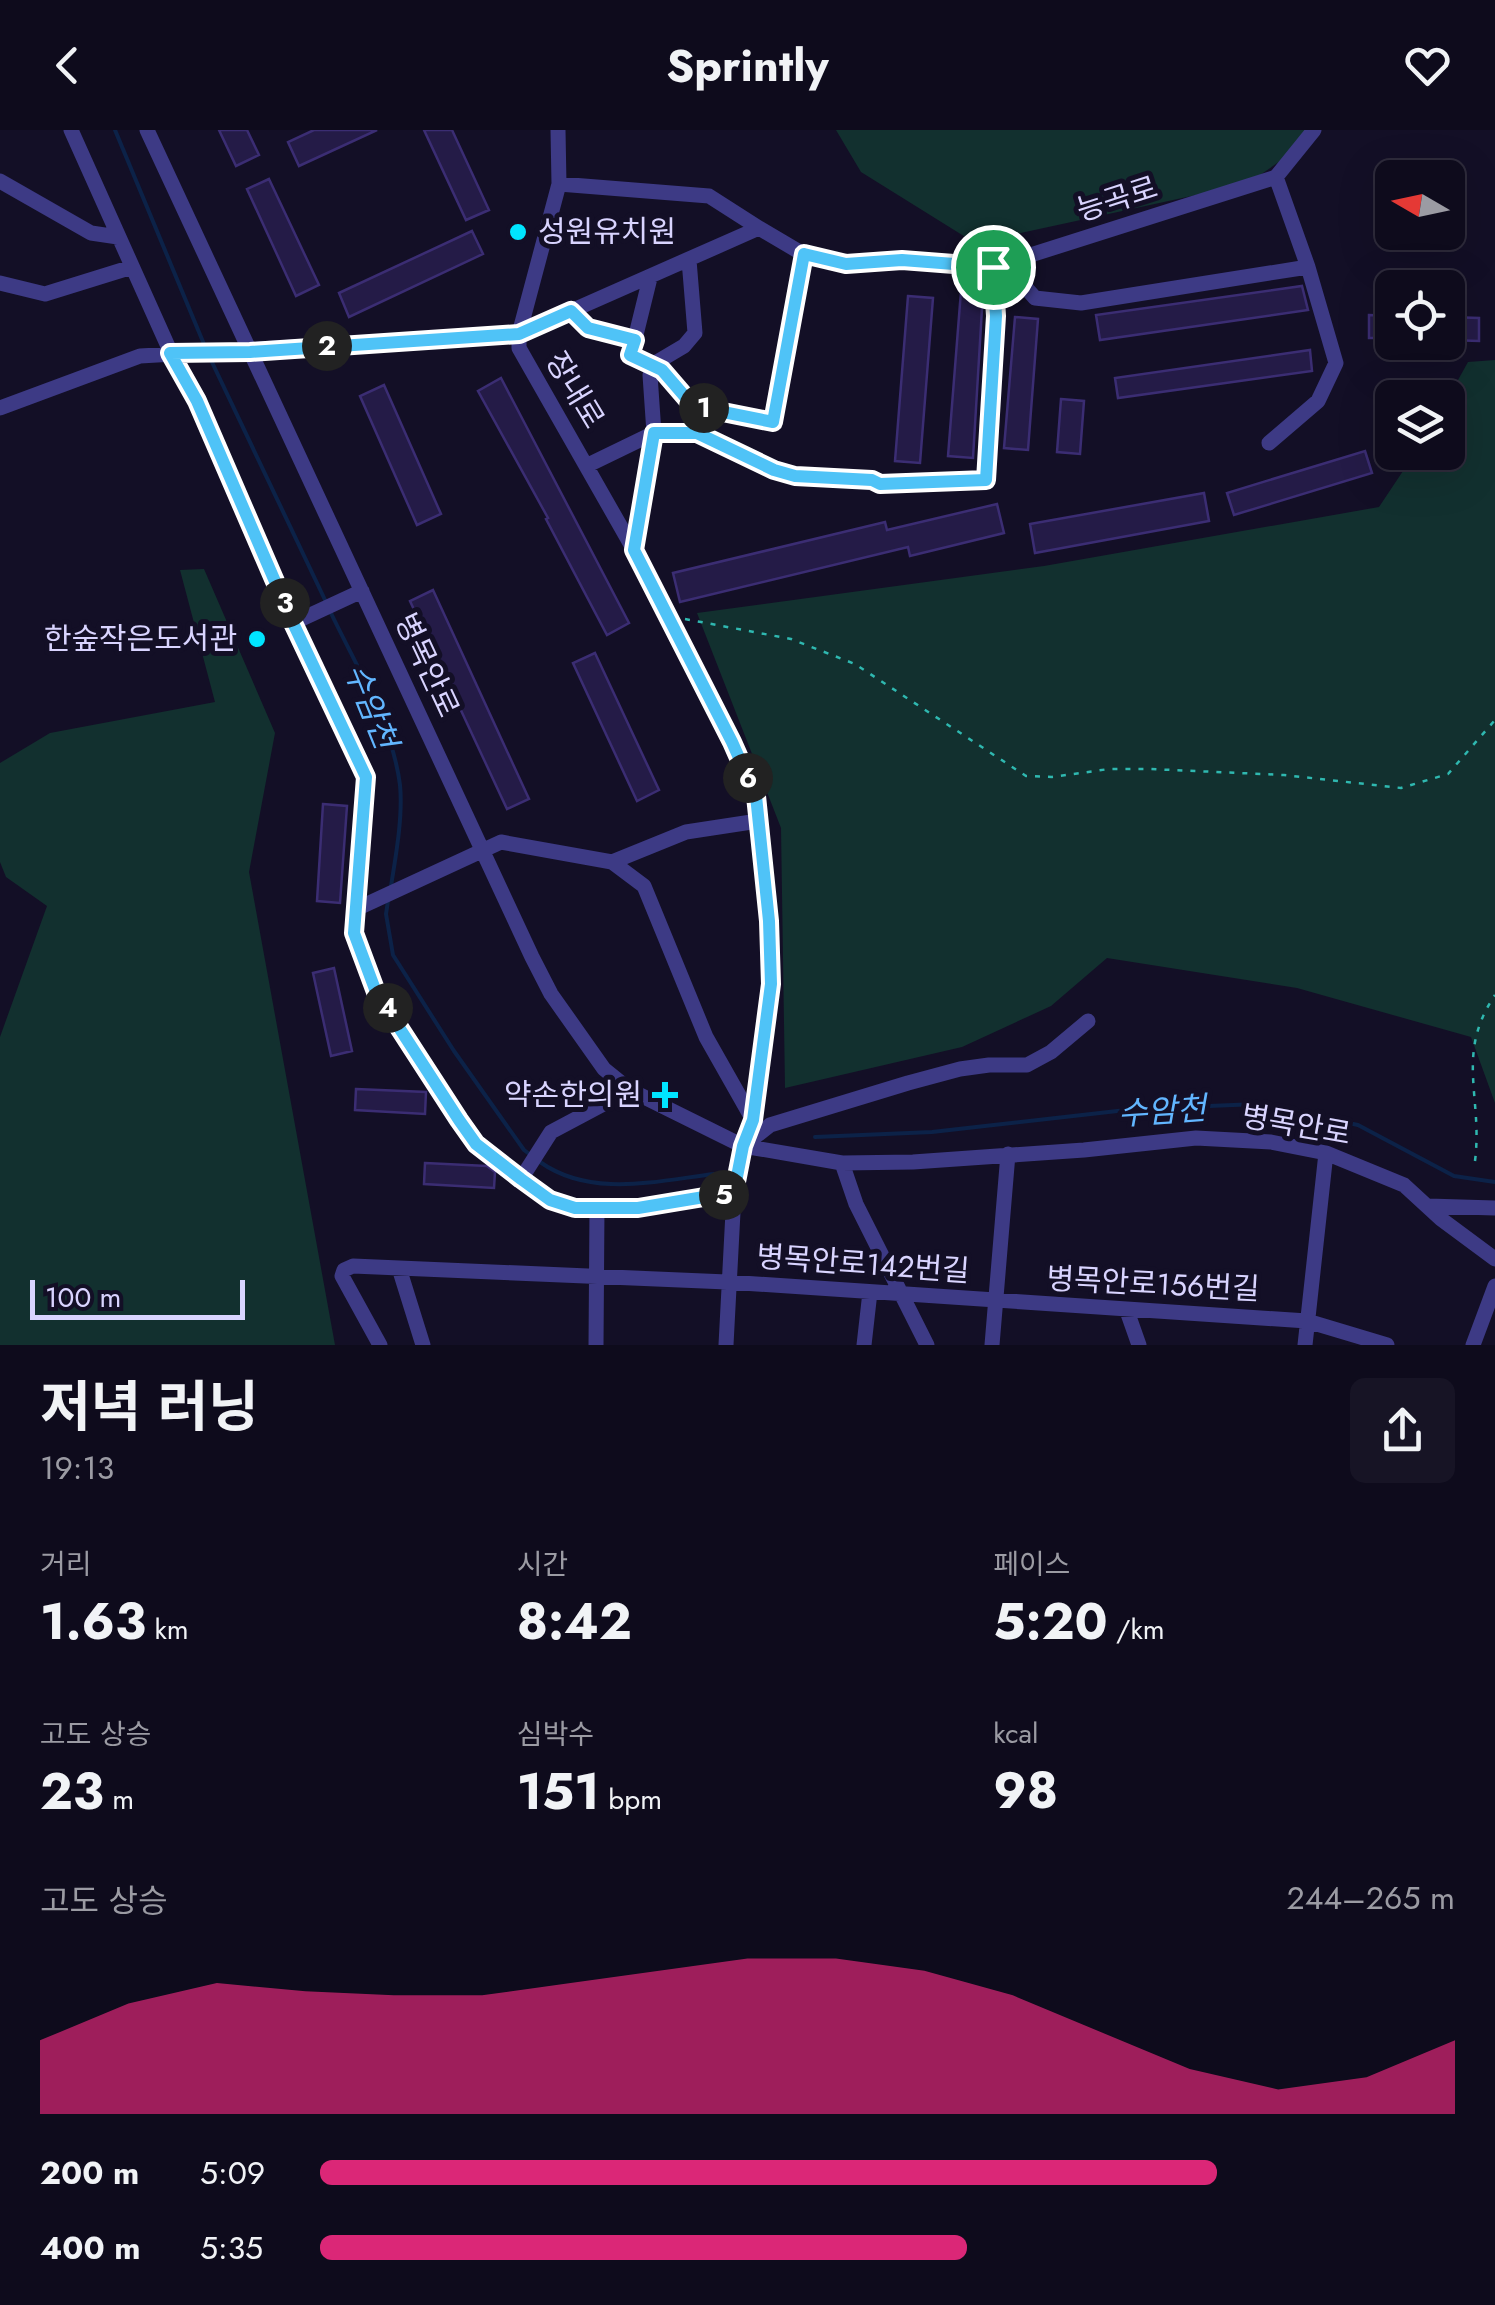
<!DOCTYPE html>
<html lang="ko">
<meta charset="utf-8">
<style>
:root{--surface:#0e0b1c;--page:#171425;--text:#f1f3f6;--muted:#9b9ba3;--line:#2e2b3b;--accent:#db2777}
body{margin:0;font-family:Jost,"Noto Sans KR",sans-serif;background:var(--page);color:var(--text);height:100vh;display:flex;flex-direction:column;font-size:38px;white-space:nowrap}
*{box-sizing:border-box;margin:0}
p{font-size:32px;color:var(--muted)}
.icon{flex:none;width:55px;height:55px;fill:none;stroke:currentColor;stroke-width:2;stroke-linecap:round;stroke-linejoin:round}
.map{position:relative;height:1215px;overflow:hidden}
.side{display:flex;flex-direction:column;background:var(--surface);flex:1}
.side>*{flex:none}
.needle{width:65px;rotate:279deg}
.controls{position:absolute;left:1375px;top:30px;display:grid;gap:20px}
.controls a{display:grid;place-items:center;width:90px;height:90px;border-radius:15px;background:var(--surface);box-shadow:0 10px 40px #0002,0 0 0 2px var(--line);font-size:50px}
.scale{position:absolute;left:30px;bottom:25px;width:215px;box-sizing:border-box;padding-left:10px;border:5px solid #d9d4ff;border-top:0;font-size:28px;line-height:35px;white-space:nowrap;color:#d9d4ff;-webkit-text-stroke:8px #130f26;paint-order:stroke}
.pin{position:absolute;display:grid;place-items:center;width:85px;height:85px;color:#fff;margin:-42px;border:5px solid #fff;border-radius:50%;box-shadow:0 2px 10px #0007}
.km{position:absolute;width:50px;height:50px;margin:-25px;border-radius:50%;background:#222;color:#fff;font-size:28px;line-height:50px;text-align:center}
.round{display:grid;place-items:center;flex:none;width:105px;height:105px;border-radius:15px;background:var(--page)}
.overview{display:flex;align-items:center;justify-content:space-between;height:170px;padding:0 40px}
h1{font-size:55px;font-weight:700;line-height:75px}
.figures{display:grid;grid-template-columns:repeat(3,1fr);gap:15px;height:170px;padding:10px 40px}
.figures div{display:grid;align-content:center}
.figures b{font-size:50px;font-weight:700}
.figures small{font-size:28px;font-weight:400}
.figures p{font-size:28px}
.chart{height:280px;padding:20px 40px}
.chart p{display:flex;justify-content:space-between}
.chart svg{width:100%;height:180px;margin-top:10px;fill:var(--accent);opacity:.7}
ul{padding:0 40px;list-style:none;font-size:32px}
li{display:grid;grid-template-columns:160px 120px 1fr;align-items:center;height:75px}
li i{height:25px;border-radius:12px;background:var(--accent)}
header{display:flex;justify-content:space-between;align-items:center;height:130px;padding:0 40px;background:var(--surface);font-size:45px;font-weight:700}
.map>svg:first-child{display:block}
</style>
<header><svg class="icon" aria-label="back" viewBox="0 0 24 24"><path d="M15 5l-7 7 7 7"/></svg>Sprintly<svg class="icon" aria-label="heart" viewBox="0 0 24 24"><path d="M12 20l-8-8c-3-5 5-10 8-4 3-6 11-1 8 4z"/></svg></header>
<div class="map">
<svg width="1495" height="1215" viewBox="0 0 1495 1215">
<rect width="100%" height="100%" fill="#130f26"/>
<!-- green -->
<path fill="#12302f" d="M836,0h480l-7,11 -62,43 -272,59 -114,-71z
M1495,230v743l-24,-66 -174,-49 -190,-30 -56,48 -89,41 -177,41 -4,-260 -84,-215 347,-47 335,-59 36,-54 33,-1v-54l20,-36z
M204,439l71,164 -26,139 86,473h-335v-308l47,-131 -41,-29 -6,-15v-99l50,-30 165,-31 -35,-132z"/>
<g fill="none" stroke-linecap="round" stroke-linejoin="round">
<!-- stream -->
<path stroke="#0c2248" stroke-width="4" d="M115,0l91,219
M210,228l116,244
M330,481c26,55 62,112 70,174 3,31 -4,70 -9,101
M388,771l-2,13 7,41 61,96 70,99 8,6
M815,1007l117,-5 203,-23 123,-5 100,21 96,51 41,6
M540,1032c51,36 116,19 174,12"/>
</g>
<!-- building -->
<path fill="#241b47" stroke="#3b2d73" stroke-width="2.5" d="M219,0h28l12,25 -23,11z
M314,0h63l-78,36 -11,-24z
M424,0h28l37,80 -23,10z
M269,49l50,106 -23,11 -49,-107z
M472,101l11,23 -134,63 -10,-24z
M1302,156l6,24 -208,30 -4,-25z
M961,161l22,1 -10,166 -25,-2z
M908,166l25,2 -13,165 -25,-2z
M1369,185l23,1v22h-23z
M1015,187l23,2 -10,131 -24,-2z
M1448,187l31,1v23l-31,-1z
M1310,220l2,21 -194,27 -3,-20z
M501,248l128,245 -22,12 -61,-116 2,-1 -70,-127z
M384,255l57,129 -24,11 -57,-129z
M1061,269l23,2 -4,53 -23,-2z
M1365,321l7,22 -138,42 -7,-22z
M1204,363l5,28 -174,32 -5,-29z
M997,374l7,29 -94,23 -2,-9 -228,55 -7,-29 212,-51 2,8z
M433,460l96,209 -22,10 -97,-208z
M595,523l64,137 -22,11 -64,-138z
M323,674l24,2 -7,97 -23,-2z
M334,838l18,83 -21,5 -18,-83z
M356,959l70,3 -1,22 -70,-4z
M425,1033l62,3 8,6 -1,16 -70,-4z"/>
<g fill="none" stroke-linecap="round" stroke-linejoin="round">
<!-- path -->
<path stroke="#2fb8b0" stroke-width="2.5" stroke-dasharray="5 8" stroke-linecap="butt" d="M685,489l106,20 64,25 171,112 26,1 57,-8h41l134,6 117,13 47,-14 47,-54
M1475,1031c8,-64 -20,-107 20,-166"/>
<!-- minor -->
<path stroke="#3d3a85" stroke-width="15" d="M71,0l100,223 26,48 96,222 73,154 -12,156 22,59 100,152 75,56 24,8h63l96,-15
M147,0l385,827 19,37 53,75 26,21 113,56 99,17 71,-1 171,-12 112,-12 75,4 55,11 78,32 37,34 54,40
M558,0l1,54 -40,150v14l115,202 98,192 24,54 13,125 2,63 -18,136 -10,26 -9,47 -8,152
M0,51l91,52 27,4
M559,54l150,12 50,32
M1005,134l30,34 46,5 227,-36
M650,148l-19,77 31,15 31,36 80,16 30,-168
M0,153l45,11 87,-27
M571,181l17,17 47,12
M0,278l140,-52 379,-22 240,-106 44,26 43,9 56,-3 91,7 283,-90 38,-47
M1269,313l49,-42 18,-38 -28,-96 -32,-90
M588,335l66,-32h43l77,37 21,6 77,4 8,5 106,-5 10,-164 -3,-49
M634,420l20,-117 -4,-58 7,-13 27,-16 11,-13 -6,-73
M293,493l69,-32
M612,732l74,-30 72,-11
M354,780l147,-68 111,20 32,24 62,151 47,83
M746,1014l24,-19 138,-42 52,-14 29,-4h38l24,-13 37,-31
M842,1033l14,41 71,141
M521,1049l30,-47 79,-42
M1428,1076l67,2
M399,1138l24,77
M1127,1181l12,34
M380,1215l-38,-69 2,-6 9,-4 374,16 580,39 80,24
M596,1215l1,-137
M864,1215l6,-53
M992,1215l16,-191
M1305,1215l21,-192
M1473,1215l22,-59"/>
</g>
<g fill="none" stroke-linecap="round" stroke-linejoin="round">
<!-- route casing -->
<g stroke="#fff" stroke-width="20">
<path id="route" d="M804,124l42,10 56,-4 91,7 3,49 -10,164 -106,4 -8,-4 -77,-4 -21,-6 -77,-37h-43l-20,117 98,192 24,54 13,125 2,63 -18,136 -10,26 -9,46 -96,16h-63l-25,-8 -29,-21 -45,-35 -17,-24 -83,-128 -22,-59 12,-156 -73,-154 -96,-222 -27,-48 80,-1 269,-18 52,-23 17,17 47,12 -5,15 32,15 31,36 80,16z"/>
</g>
<!-- route -->
<use href="#route" stroke="#4fc3f7" stroke-width="12"/>
</g>
<!-- markers -->
<g fill="#00e5ff" stroke="#130f26" stroke-width="4">
<circle cx="518" cy="102" r="10"/>
<circle cx="257" cy="509" r="10"/>
<path d="M660 950h10v10h10v10h-10v10h-10v-10h-10v-10h10z"/>
</g>
<g text-anchor="middle" stroke-width="10" stroke-linejoin="round" paint-order="stroke">
<!-- street labels -->
<g font-size="30" fill="#d9d4ff" stroke="#130f26">
<text transform="translate(1117 69) rotate(-18)" y="10">능곡로</text>
<text transform="translate(575 260) rotate(59)" y="10">장내로</text>
<text transform="translate(427 535) rotate(65)" y="10">병목안로</text>
<text transform="translate(1296 995) rotate(10)" y="10">병목안로</text>
<text transform="translate(863 1134) rotate(4)" y="10">병목안로142번길</text>
<text transform="translate(1153 1154) rotate(3)" y="10">병목안로156번길</text>
</g>
<!-- poi labels -->
<g font-size="30" fill="#d9d4ff" stroke="#130f26" text-anchor="end">
<text x="538" y="112" text-anchor="start">성원유치원</text>
<text x="237" y="519">한숲작은도서관</text>
<text x="642" y="975">약손한의원</text>
</g>
<!-- water labels -->
<g font-size="32" font-style="italic" fill="#62b6ff" stroke="#130f26">
<text transform="translate(371 576) rotate(68)" y="11">수암천</text>
<text transform="translate(1162 981) rotate(-4)" y="11">수암천</text>
</g>
</g>
</svg>
<div class="controls">
<a><svg class="needle" viewBox="-14 -14 28 28"><path d="M0-13l5 13h-10z" fill="#e53935"/><path d="M0 13l5-13h-10z" fill="#9b9ba3"/></svg></a>
<a><svg class="icon" aria-label="locate" viewBox="0 0 24 24"><circle cx="12" cy="12" r="6"/><path d="M12 2v4M12 18v4M2 12h4M18 12h4"/></svg></a>
<a><svg class="icon" aria-label="layers" viewBox="0 0 24 24"><path d="M12 4l9 5-9 5-9-5zM3 14l9 5 9-5"/></svg></a>
</div>
<div class="scale">100 m</div>
<div class="pin" style="left:993px;top:137px;background:#1e9e55"><svg class="icon" aria-label="arrive" viewBox="0 0 24 24"><path d="M6 21V4h12l-3 4 3 4H6"/></svg></div>
<b class="km" style="left:704px;top:278px">1</b>
<b class="km" style="left:327px;top:216px">2</b>
<b class="km" style="left:285px;top:473px">3</b>
<b class="km" style="left:388px;top:878px">4</b>
<b class="km" style="left:724px;top:1065px">5</b>
<b class="km" style="left:748px;top:648px">6</b>
</div>
<section class="side">
<div class="overview"><div><h1>저녁 러닝</h1><p>19:13</p></div><a class="round"><svg class="icon" aria-label="share" viewBox="0 0 24 24"><path d="M12 15V3M7 8l5-5 5 5M5 13v7h14v-7"/></svg></a></div>
<div class="figures">
<div><p>거리</p><b>1.63<small> km</small></b></div>
<div><p>시간</p><b>8:42</b></div>
<div><p>페이스</p><b>5:20<small> /km</small></b></div>
</div>
<div class="figures">
<div><p>고도 상승</p><b>23<small> m</small></b></div>
<div><p>심박수</p><b>151<small> bpm</small></b></div>
<div><p>kcal</p><b>98</b></div>
</div>
<div class="chart"><p><span>고도 상승</span>244–265 m</p>
<svg viewBox="0 0 160 44" preserveAspectRatio="none"><path d="M0 44V26L10 17L20 12L30 14L40 15L50 15L60 12L70 9L80 6L90 6L100 9L110 15L120 24L130 33L140 38L150 35L160 26V44z"/></svg>
</div>
<ul>
<li><b>200 m</b>5:09<i style="width:79%"></i></li>
<li><b>400 m</b>5:35<i style="width:57%"></i></li>
</ul>
</section>
